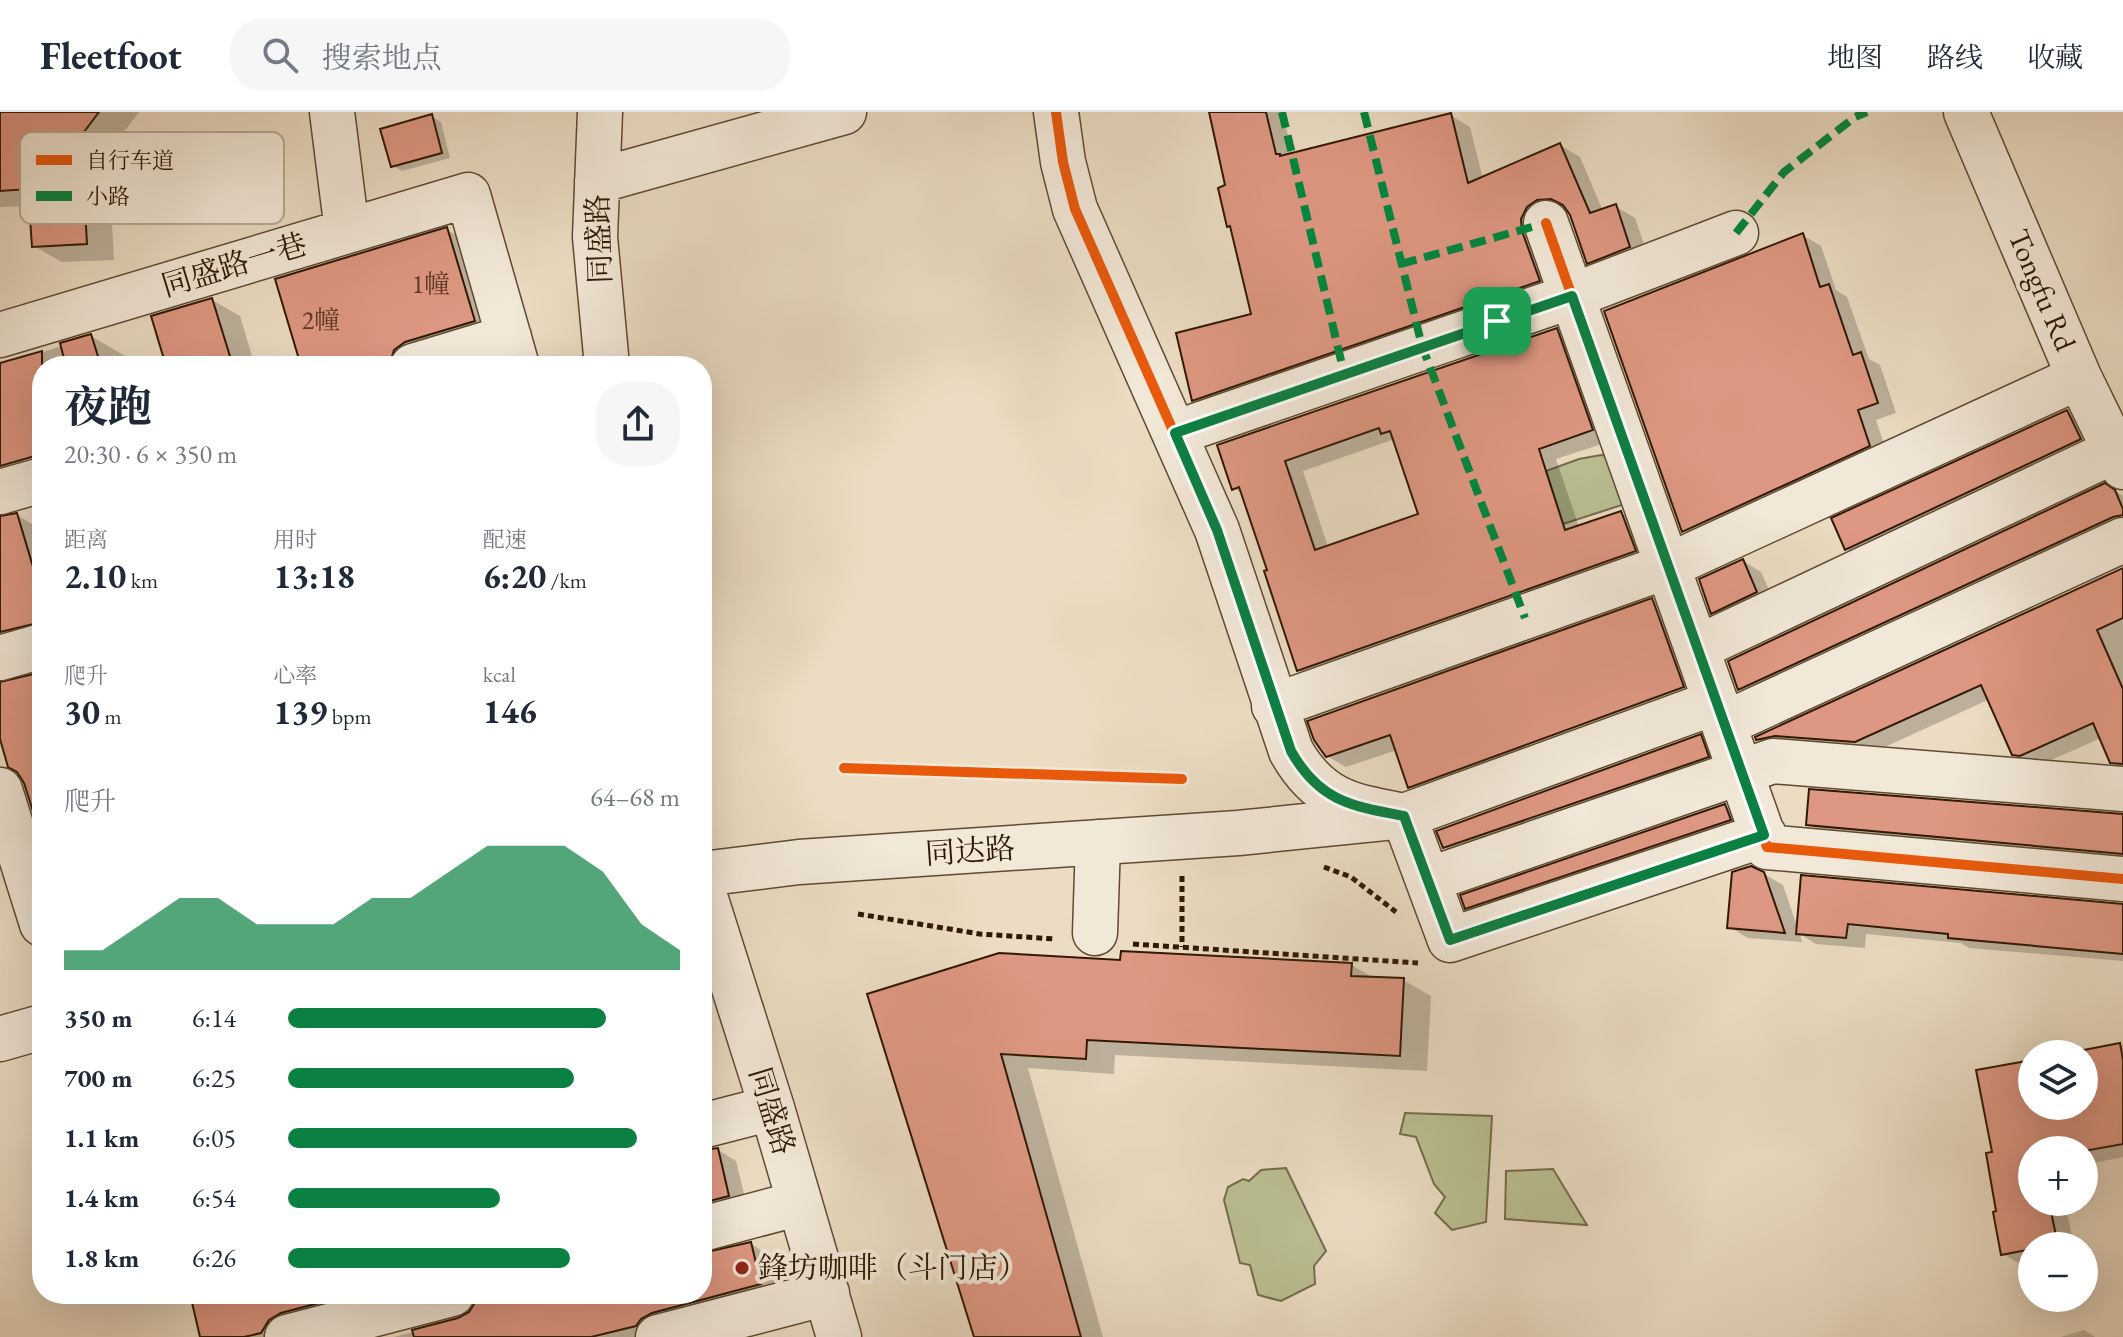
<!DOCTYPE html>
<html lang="zh">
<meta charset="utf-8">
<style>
:root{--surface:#fff;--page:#f6f6f7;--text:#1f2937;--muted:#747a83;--line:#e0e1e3;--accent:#0b8043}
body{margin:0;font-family:"EB Garamond","Noto Serif SC",serif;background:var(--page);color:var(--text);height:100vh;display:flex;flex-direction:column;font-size:30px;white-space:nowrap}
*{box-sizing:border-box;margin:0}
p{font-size:26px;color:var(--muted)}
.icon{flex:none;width:44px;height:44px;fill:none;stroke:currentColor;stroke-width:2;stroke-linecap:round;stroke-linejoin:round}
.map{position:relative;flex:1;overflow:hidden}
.drawer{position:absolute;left:32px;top:244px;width:680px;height:948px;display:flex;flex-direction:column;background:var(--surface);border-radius:32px;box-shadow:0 8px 32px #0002}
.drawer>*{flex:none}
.tools{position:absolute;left:2018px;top:928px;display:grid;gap:16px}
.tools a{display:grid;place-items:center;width:80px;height:80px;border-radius:50%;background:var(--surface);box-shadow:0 8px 32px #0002;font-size:40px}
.pin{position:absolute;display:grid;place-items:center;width:68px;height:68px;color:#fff;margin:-34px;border-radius:16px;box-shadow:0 4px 12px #0006}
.round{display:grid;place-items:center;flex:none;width:84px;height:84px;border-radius:32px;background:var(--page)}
.head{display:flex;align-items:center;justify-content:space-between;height:136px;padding:0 32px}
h1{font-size:44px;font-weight:700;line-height:60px}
.stats{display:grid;grid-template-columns:repeat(3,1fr);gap:12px;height:136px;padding:8px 32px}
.stats div{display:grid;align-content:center}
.stats b{font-size:34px;font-weight:700}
.stats small{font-size:22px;font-weight:400}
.stats p{font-size:22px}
.chart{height:224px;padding:16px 32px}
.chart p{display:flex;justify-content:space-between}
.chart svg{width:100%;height:144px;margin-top:8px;fill:var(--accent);opacity:.7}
ul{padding:0 32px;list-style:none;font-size:26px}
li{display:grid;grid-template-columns:128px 96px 1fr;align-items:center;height:60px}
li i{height:20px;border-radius:10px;background:var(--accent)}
header{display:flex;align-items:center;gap:48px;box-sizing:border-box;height:112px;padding:0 40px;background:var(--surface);border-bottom:2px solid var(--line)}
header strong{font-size:38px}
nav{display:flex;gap:44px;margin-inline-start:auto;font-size:28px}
.search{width:560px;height:72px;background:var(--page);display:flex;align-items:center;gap:20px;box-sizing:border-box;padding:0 28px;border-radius:32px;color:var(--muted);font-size:30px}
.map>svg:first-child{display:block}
</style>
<header>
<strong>Fleetfoot</strong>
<div class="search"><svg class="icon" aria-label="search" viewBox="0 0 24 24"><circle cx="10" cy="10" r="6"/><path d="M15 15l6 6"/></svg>搜索地点</div>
<nav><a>地图</a><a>路线</a><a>收藏</a></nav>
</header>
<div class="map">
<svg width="2123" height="1225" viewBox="0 0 2123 1225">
<rect width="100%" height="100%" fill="#ebdcc3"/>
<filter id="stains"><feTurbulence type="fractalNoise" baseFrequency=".0025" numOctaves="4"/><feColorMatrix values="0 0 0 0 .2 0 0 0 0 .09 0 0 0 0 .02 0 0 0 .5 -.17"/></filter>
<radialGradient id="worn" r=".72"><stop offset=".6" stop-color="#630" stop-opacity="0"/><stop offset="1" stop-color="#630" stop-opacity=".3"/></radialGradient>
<!-- green -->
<path fill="#babf92" stroke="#756c4a" stroke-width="2" d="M1601,343l6,1 21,47 -65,21 -17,-53 33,-12z
M1405,1001l87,3 -6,106 -34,8 -17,-17 10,-16 -11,-13 -18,-47 -16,-3z
M1286,1056l40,83 -12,15 1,18 -34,17 -23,-6 -8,-30 -10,-2 -16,-63 4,-13 15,-8 6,2 12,-11z
M1553,1057l34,56 -82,-6 1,-48z"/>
<!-- shadow -->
<path fill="#0003" fill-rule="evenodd" d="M0,0h139l-31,41 6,107 -52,2 -28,-16 -3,-40 -31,1z
M1210,0h72l11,43 157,-40 20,12 13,52 77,-34 20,12 23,54 12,-5 20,12 14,40 -41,16 -20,-12 -20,-53 -11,1 2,82 -346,119 -19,-12 59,-84 -21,-87 -3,-2 -2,-39z
M432,5l9,5 9,36 -48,13 -9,-5z
M447,118l34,19 27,91 -77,26h-128z
M1802,123l19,11 15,44 11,7 22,62 11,6 16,48 -20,7 12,36 -186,86 -18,-11z
M212,188l28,16 15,50h-87z
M1556,218l19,11 36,100 -55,18 23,68 42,-14 19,11 13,37 -336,120 -19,-11 -28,-99 -26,-77 -10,-6 -15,-42zM1395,327l25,77 -92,31 -25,-76z
M91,224l34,20 3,10h-86v35l-14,-44z
M0,268l30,101 -27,22v14l14,-2 25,15v113l-42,21z
M2067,300l19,11 13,27 -233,110 -19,-11z
M2105,373l18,11v35l-365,169 -18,-11z
M1743,449l18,11 14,31 -44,20 -18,-11z
M2123,458v198l-11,-6 -11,-24 -61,27h-7l-19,-11 -24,-55 -116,53 -98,-2 -19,-11z
M1652,488l19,11 31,87 -274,99 -18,-10 -13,-37 -51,17 -19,-11z
M1700,624l19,11 7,20 -263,91 -19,-11z
M1725,694l19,11 5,13 -263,88 -19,-11z
M2123,704v46l-296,-27 -19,-11z
M1764,762l19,11 15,44 5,-52 320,28v56l-154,-13 -8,-5 -95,-9 -1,14 -49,-4 -16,-10 2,8 -54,-4 -19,-11z
M999,843l123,7 229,3 25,14 27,1 28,16 -4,75 -312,-16 -1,19 -86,-6 75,269h-127z
M2123,933v112l-39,8v-15h-52v52h33l9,44h-42v17l-10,2 -19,-11 -9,-101 38,-68v21h52v-52h-10z
M718,1038l18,11 11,45 -45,18v-72z
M751,1132l18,11 10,40 -124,42h-261l65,-17 13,-7 6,-13v-6h224v-39z
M192,1182h218l-126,43h-82z
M2084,1218l11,7h-34z"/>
<!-- building -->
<path fill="#de9782" stroke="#301903" stroke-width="2" fill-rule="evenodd" d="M0,0h99l-18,24 6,108 -55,3 -4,-58 -28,2z
M1209,0h57l10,42h4v2l171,-43 17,70 92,-40 30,70 26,-9 14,43 -43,17 -17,-49 -7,-10 -12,-6 -14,1 -10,7 -6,12 1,12 18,50 -348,120 -16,-68 75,-19 -21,-88 -3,1 -9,-39 7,-3z
M432,2l10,39 -51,14 -11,-38z
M447,115l28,94 -70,21 -11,8 -5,16h-88l-26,-87z
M1803,121l17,54 9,-3 24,71 8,-3 17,51 -20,7 12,36 -188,86 -78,-221z
M212,186l21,68h-67l-15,-50z
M1557,216l36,102 -54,19 26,81 56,-19 15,40 -339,120 -33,-100 3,-1 -28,-83 -7,3 -15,-45zM1379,316l2,6 9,-3 28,83 -103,36 -30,-89z
M91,222l10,32h-35l-6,-23z
M42,239v103l-42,12v-103z
M2067,298l14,29 -236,111 -14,-32z
M2105,371l10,7 8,19v6l-10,2 -375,173 -10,-29z
M17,401l25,84v25l-42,10v-116z
M1743,447l14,33 -46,22 -12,-35z
M2123,456v50l-26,12 26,59v75l-13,-1 -17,-40 -73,33 -8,-1 -31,-70 -126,57 -80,-6 -19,4 -1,-3z
M1652,486l32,89 -276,101 -18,-53 -64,22 -12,-17 -7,-19z
M42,560v168l-18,-57 -7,-11 -9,-5 -8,-28v-57z
M1701,622l8,23 -266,91 -7,-17z
M1809,677l314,25v40l-317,-29z
M1725,692l6,16 -266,89 -5,-14z
M1751,754l13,6 21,61 -58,-5 5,-56z
M1801,763l322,29v50l-175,-16v-4l-100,-10 -2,14 -50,-4z
M1121,839l231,12 -1,13 53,2 -4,78 -313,-16 -1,19 -85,-5 80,283h-107l-107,-343 132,-41 121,7z
M2120,931l3,17v84l-39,7 -52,-1v52h17l9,43 -26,1v3l-31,6 -8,-43 3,-1 -10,-58 6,-1 -16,-82 56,-10v46h52v-52h-21z
M718,1036l11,48 -27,7v-53z
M751,1130l10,42 -109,29 -11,6 -5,7 -45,11h-177l-2,-7 46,-12 11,-6 7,-11v-7h226v-41z
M190,1182h163l-72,19 -12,7 -8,13 -17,4h-44z"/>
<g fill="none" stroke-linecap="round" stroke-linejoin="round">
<!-- minor casing -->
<g stroke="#5f4a33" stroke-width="47">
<path id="minor" d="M332,0l15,119
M600,0l-5,125 12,129
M1056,0l7,50 12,47 142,321 74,221c28,50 60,55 113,65l46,124 314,-105
M1966,0l113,265 44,90
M597,69l247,-69
M1546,111l221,624 356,32
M0,223l468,-140 49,171
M413,254l96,-29
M1175,321l397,-137 164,-63
M0,380l42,-12
M1697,536l426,-201
M0,546l42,-12
M1274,594l394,-140 411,-189
M1724,612l399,-184
M0,678l42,134
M702,762l97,-12 439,-29 166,-17 312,-114
M1428,768l345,-119 350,28
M702,775l70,221 67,229
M1095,821l3,-91
M0,927l42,-12
M702,1014l70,-18
M702,1117l98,-26
M287,1225l165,-43
M658,1225l169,-44"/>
</g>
<!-- path -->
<path stroke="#301903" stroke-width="5" stroke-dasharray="6 4" stroke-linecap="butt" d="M1324,755l27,10 45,35
M1182,764v71
M858,802l122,20 75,5
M1133,832l285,19"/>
<!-- minor -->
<use href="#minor" stroke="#f2e8d8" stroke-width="44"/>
<!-- quiet -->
<path stroke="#00873e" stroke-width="8" stroke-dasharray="16 8" stroke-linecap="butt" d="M1282,0l62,261
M1364,0l58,234 103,272
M1736,121l48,-61 71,-55 12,-5
M1401,152l145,-41"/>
<!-- cycleway casing -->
<g stroke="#f2e8d8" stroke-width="15">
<path id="cycleway" d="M1056,0l7,50 12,47 142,321 74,221c28,50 60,55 113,65l46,124 314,-105
M1546,111l221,624 356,32
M844,656l338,11"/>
</g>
<!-- cycleway -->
<use href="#cycleway" stroke="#e8590c" stroke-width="10"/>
</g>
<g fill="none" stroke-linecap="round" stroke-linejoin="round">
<!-- route casing -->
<g stroke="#fff" stroke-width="16">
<path id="route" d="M1572,184l192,539 -314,105 -46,-124c-53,-10 -85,-15 -113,-65l-74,-221 -42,-97z"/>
</g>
<!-- route -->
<use href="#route" stroke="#0b8043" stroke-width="10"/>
</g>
<!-- markers -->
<circle fill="#8f2418" stroke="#f2e8d8" stroke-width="3" cx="742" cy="1156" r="8"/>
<g text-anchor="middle" stroke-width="8" stroke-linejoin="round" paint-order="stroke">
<!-- number labels -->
<g font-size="26" fill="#5c3823">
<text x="431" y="181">1幢</text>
<text x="321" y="217">2幢</text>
</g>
<!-- street labels -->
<g font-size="30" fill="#301903" stroke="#f2e8d8">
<text transform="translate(599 127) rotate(-92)" y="10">同盛路</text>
<text transform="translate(234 153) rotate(-17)" y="10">同盛路一巷</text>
<text transform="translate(2042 178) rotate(67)" y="10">Tongfu Rd</text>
<text transform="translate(970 739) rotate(-4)" y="10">同达路</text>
<text transform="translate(772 999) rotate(73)" y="10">同盛路</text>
</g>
<!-- poi labels -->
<g font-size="30" fill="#301903" stroke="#f2e8d8" text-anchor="start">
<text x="758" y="1166">鋒坊咖啡（斗门店）</text>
</g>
</g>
<!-- legend -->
<rect x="20" y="20" width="264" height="92" rx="12" fill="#f2e8d8" stroke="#b8aa98" stroke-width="2"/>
<rect x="36" y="43" width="36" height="10" fill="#e8590c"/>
<rect x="36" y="79" width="36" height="10" fill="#00873e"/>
<g font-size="22" fill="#301903">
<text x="86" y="56">自行车道</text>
<text x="86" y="92">小路</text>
</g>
<rect width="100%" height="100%" filter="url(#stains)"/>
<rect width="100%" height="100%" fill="url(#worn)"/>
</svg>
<div class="tools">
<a><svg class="icon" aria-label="layers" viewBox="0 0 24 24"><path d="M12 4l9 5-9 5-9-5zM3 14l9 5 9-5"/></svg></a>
<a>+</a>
<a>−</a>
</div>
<div class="pin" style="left:1497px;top:209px;background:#1e9e55"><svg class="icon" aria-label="arrive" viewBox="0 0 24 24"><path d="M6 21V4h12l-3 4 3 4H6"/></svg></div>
<section class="drawer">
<div class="head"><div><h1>夜跑</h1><p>20:30 · 6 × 350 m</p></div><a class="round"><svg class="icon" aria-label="share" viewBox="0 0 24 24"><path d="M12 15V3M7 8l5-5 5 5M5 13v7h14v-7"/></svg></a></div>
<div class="stats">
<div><p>距离</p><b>2.10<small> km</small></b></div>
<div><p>用时</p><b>13:18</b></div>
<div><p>配速</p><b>6:20<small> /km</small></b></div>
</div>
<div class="stats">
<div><p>爬升</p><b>30<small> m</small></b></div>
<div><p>心率</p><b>139<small> bpm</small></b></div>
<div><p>kcal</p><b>146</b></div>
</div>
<div class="chart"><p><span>爬升</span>64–68 m</p>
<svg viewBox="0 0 160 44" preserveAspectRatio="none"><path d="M0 44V38L10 38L20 30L30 22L40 22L50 30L60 30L70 30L80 22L90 22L100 14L110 6L120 6L130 6L140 14L150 30L160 38V44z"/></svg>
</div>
<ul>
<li><b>350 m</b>6:14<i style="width:81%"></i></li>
<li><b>700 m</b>6:25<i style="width:73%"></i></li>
<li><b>1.1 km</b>6:05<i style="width:89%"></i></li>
<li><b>1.4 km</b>6:54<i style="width:54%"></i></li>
<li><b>1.8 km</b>6:26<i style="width:72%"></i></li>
</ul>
</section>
</div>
